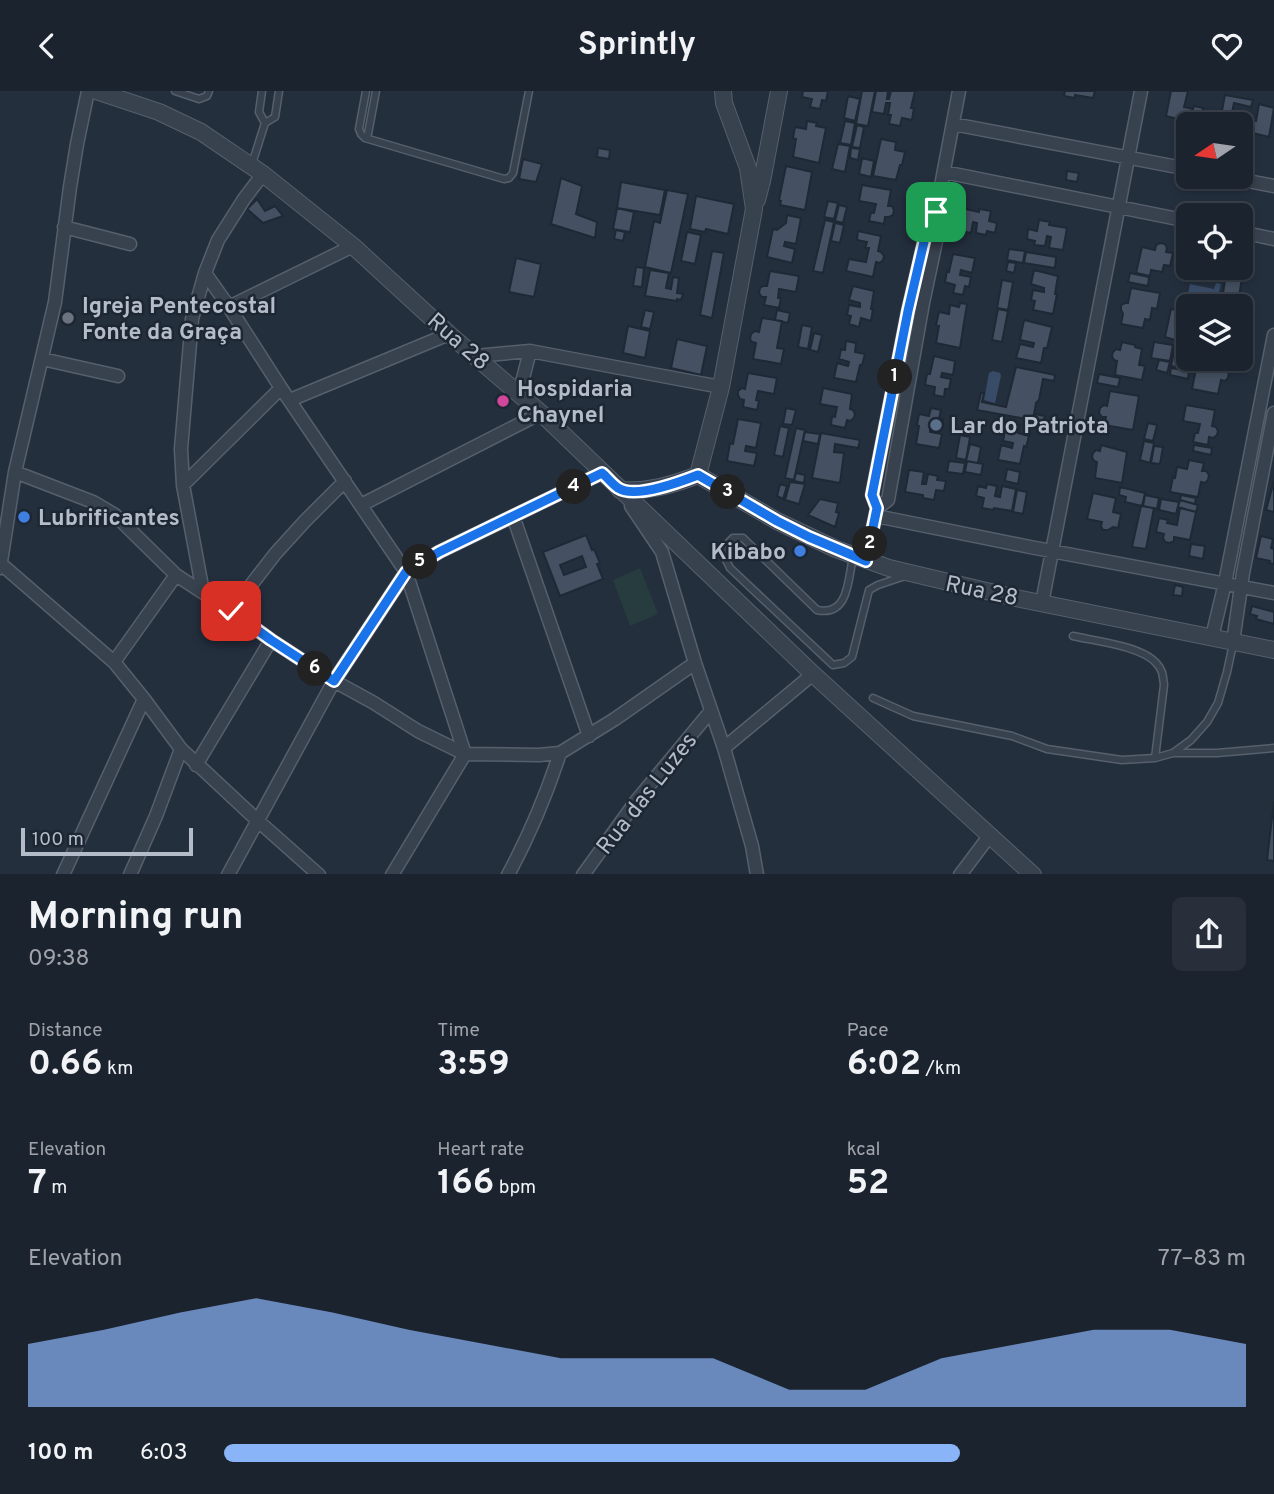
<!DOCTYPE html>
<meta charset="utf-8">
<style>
:root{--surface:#1b232e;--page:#282f3a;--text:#f1f3f6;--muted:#a0a4aa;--line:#39404a;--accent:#8ab4f8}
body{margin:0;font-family:Overpass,sans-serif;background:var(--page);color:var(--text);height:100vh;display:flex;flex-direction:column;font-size:26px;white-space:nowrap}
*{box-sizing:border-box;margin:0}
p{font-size:23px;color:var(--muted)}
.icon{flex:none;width:38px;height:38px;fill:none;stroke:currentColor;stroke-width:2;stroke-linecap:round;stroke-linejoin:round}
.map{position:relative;height:783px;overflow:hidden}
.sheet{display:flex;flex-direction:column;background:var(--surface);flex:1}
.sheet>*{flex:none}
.needle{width:46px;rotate:257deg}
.tools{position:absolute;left:1176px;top:21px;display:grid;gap:14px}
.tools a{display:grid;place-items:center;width:77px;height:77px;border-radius:10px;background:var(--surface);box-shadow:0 4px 10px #0003,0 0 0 2px var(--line);font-size:35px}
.scale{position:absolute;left:21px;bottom:18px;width:172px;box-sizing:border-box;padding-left:7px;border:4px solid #b4bcc9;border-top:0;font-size:19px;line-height:24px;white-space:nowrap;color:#b4bcc9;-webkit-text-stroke:5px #1d2633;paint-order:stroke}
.pin{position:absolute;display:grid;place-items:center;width:60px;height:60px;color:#fff;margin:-30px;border-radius:14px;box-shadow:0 4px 10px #0006}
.km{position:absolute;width:35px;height:35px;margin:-18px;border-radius:50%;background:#222;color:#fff;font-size:19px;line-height:35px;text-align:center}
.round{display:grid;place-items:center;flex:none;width:74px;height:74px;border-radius:10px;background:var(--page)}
.headline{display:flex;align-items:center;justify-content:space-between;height:119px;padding:0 28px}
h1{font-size:38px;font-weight:700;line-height:52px}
.metrics{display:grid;grid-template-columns:repeat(3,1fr);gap:10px;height:119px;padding:7px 28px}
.metrics div{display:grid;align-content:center}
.metrics b{font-size:35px;font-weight:700}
.metrics small{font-size:19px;font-weight:400}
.metrics p{font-size:19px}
.chart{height:196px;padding:14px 28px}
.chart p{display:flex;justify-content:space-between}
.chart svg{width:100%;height:126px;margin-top:7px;fill:var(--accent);opacity:.7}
ul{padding:0 28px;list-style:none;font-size:23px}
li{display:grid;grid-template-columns:112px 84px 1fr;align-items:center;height:52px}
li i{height:18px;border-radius:9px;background:var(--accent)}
header{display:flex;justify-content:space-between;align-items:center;height:91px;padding:0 28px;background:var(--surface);font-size:32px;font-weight:700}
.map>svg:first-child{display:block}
</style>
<header><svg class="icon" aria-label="back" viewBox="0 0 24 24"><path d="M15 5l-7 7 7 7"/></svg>Sprintly<svg class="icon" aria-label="heart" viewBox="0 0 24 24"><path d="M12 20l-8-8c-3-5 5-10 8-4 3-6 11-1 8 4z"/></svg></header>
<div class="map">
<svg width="1274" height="784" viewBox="0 0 1274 784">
<rect width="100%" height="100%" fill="#242f3e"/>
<!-- green -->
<path fill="#263c3f" d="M640,477l18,46 -28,12 -17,-46z"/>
<!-- water -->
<path fill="#394c67" d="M1216,192l5,1 -4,16 -29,-6 2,-10 24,5z
M993,280l7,2 1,3 -6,27 -11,-3 5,-27z"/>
<!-- building -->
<path fill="#455162" stroke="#1f2835" stroke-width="2" fill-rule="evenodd" d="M803,0h25l-2,10 -4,-1 -2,9 -10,-2 2,-8 -10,-2z
M862,0h13l-7,35 -12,-2z
M876,0h12l-1,8h2l2,-8h24l-4,17h3l-2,12 -10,-2 -2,8 -11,-2 2,-9h-3l2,-12h-4l-2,11 -12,-2z
M1065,0h30l-2,7 -18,-3v3l-11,-2z
M1171,0h17l-4,16 9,2 1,-3 9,2 -3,15 -8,-2v3h-4v3h-5l-3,-4 1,-3 -15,-4z
M1225,4l28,5 -2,7 -17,-4 -4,19 -10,-1z
M848,5l12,3 -5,22 -11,-3z
M1259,13l15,4 -5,29 -16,-4v4l-4,2 -5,-1 -2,-4 1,-4h-2v-6h-5l2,-10 9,2v3l9,2z
M807,30l10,2 -1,3 10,2 -7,35 -26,-6 3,-18 -3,-1 2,-11 11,2z
M845,30l10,2 -4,22 -11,-2z
M857,34l7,2 -4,21 -8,-1z
M881,48l15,3 -1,8 10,2 -3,13h-2l-4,15 -23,-4z
M838,53l12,2 -5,26 -13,-3z
M598,57l12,2 -1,9 -12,-2z
M851,57l9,1 -2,11 -8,-2z
M862,67l12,3 -3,16 -12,-3z
M523,68l19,5 -6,18 -17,-3z
M786,75l26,6 -7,38 -25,-5 1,-4 -2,-1z
M1067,80l12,2 -2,9 -11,-2z
M561,87l21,8 -6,28 21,8 -2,16 -44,-14z
M621,91l44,8 -5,25 -43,-7z
M862,94l29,5 -3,16h4l2,4 -1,5 -4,2h-4l-1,7 -15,-3 2,-9 3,1 2,-9 -17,-3z
M667,99l21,4 -17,79 -26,-6 9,-46 6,2z
M696,105l38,8 -6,30 -22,-5 -1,3 -15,-3z
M257,108l8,12 10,-5 8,10 -20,7 -16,-14z
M828,110l10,2 -4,16 -10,-2z
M839,114l8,2 -4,16 -8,-2z
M617,117l17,4 -4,20 -17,-3z
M961,117l18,4v-3l12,2 -2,10 8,2 -2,10 -8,-2 -1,4 -10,-2 1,-10 -4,-1 -2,11 -14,-3z
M787,124l14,3 -5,26 -11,-2 -1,4 11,3 -3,14 -25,-6 6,-28 4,1 9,-7z
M825,129l9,2 -11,51 -10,-2z
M1039,129l11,2 -1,3 18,3 -4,22 -14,-2 2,-11 -4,-1 -2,10 -11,-1 1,-4 -8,-2 1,-10 9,2z
M835,132l9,2 -4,18 -9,-2z
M616,139l9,2 -2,9 -9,-2z
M858,140l23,5 -3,15 3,1 3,4 -1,4 -3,3 -4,-1 -3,15 -27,-6 3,-12 17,3 3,-14h-4l2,-6 -10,-2z
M687,141l14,3 -6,29 -14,-3z
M1160,152l5,1 2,4 -1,4 7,1 -3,13 -6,-1 -2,7 -11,-2 -1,6 -14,-3 6,-26 13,3 1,-5z
M1009,158l16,2 -2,12 -16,-3z
M712,160l12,2 -12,65 -12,-3z
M1026,161l30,5 -1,11 -31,-5z
M953,163l22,4 -3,15 -11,-3 -1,5 11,2 -2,10 -4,-1 -2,9 -10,-2 2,-8 -10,-3 2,-11 2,1z
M516,167l25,6 -7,33 -25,-5z
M1008,171l8,1 -2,10 -8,-2z
M636,176l8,1 -2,19 -9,-1z
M1244,176l-5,29 -16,-3 2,-12 -18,-5 1,-8z
M650,179l19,3 -3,15 5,1 2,-12 6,1 -2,15 6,1 -2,6 -4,-1v2l-32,-5z
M1034,179l24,6 -3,18h2l-4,20 -20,-4 2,-9 -4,-1 2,-10 11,2v-4l-13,-4z
M770,180l29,5 -3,16 -17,-3 -1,9h3l-2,10 -15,-3 2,-8h-4l-3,-4 1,-5 3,-2h4z
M1130,182l19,4 -1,9 -20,-4z
M1002,189l11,2 -5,28 -11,-2z
M853,195l21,5 -3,18h2l-2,12 -10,-3 -2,9 -10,-3 2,-8 -4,-1 2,-10 11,2v-4l-11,-3z
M1131,197l29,5 -3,16 -5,-1 -2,12 -5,-1 -2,9 -22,-4 2,-10 -2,-4v-5l4,-2h3z
M1185,205l10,2 -2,8h-5v13l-7,-2z
M960,212l7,1 -7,44 -24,-5 3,-17 -3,-1 3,-13 10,2 1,-9 9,2z
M998,218l10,2 -6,31 -10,-2z
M1171,218l10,2 -6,29 -10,-3z
M645,219l9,2 -4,17 -9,-2z
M777,219l13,3 -2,10 -13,-3z
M762,227l20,3 -5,27 7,1 -3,15 -28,-5 3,-16 -4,-1 -2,-3 1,-5 4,-3 4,1z
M1024,229l28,7 -5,21h-3l-3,15 -25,-5 4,-14 13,3 1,-4 -14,-3z
M802,234l10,2 -4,22 -10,-2z
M628,235l22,5 -5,27 -22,-5z
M814,242l8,2 -4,17 -8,-2z
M677,248l30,7 -6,29 -30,-7z
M846,250l10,2 -1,9 10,2 -3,11h-2l-4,17 -22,-4 3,-15 11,3 1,-4 -10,-3 2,-10 4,1z
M1122,251l13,3v2l7,2 -3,16 6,1 -3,14 -27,-5 2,-14 -3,-1 -2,-4 1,-4 3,-3 4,1z
M1154,251l19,3 -3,16 -19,-3z
M1174,261l10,2 -3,14 -10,-2z
M934,265l21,5 -2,14 -11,-2 -1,4 10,2 -2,10h-4l-1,8 -10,-2 1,-8 -10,-2 2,-11h3z
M1198,268l29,5 -1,6 3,4 -1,4 -3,3 -4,-1 -3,14 -26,-5z
M1159,269l11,2 -3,11 -11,-3z
M1016,276l39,8 -1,6 -11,-2 -4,21 -3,3 -2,11 11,2 -2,6 -66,-12 4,-17h3l-2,9 24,5z
M1171,277l18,3 -1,8 -18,-4z
M748,282l29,5 -3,16 -16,-3 -2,9 3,1 -2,9 -14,-3 1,-7 -4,-1 -2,-4v-4l4,-3 3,1z
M1099,283l21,4 -2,9 -21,-4z
M823,297l29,6 -2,15 3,1 2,4 -1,4 -4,3 -3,-1 -2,8 -14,-3 1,-9 3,1 2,-10 -17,-3z
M1110,300l29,5 -6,34 -29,-5 2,-8h-4l-3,-4 1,-5 4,-3 3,1z
M1186,314l29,5 -3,16 4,1 2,4 -1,4 -4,3 -4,-1 -1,8 -15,-3 2,-9h3l2,-9 -17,-3z
M786,317l10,2 -4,15 -9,-1z
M931,317l10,2 -2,9h4l-2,11 -11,-2v4l12,2 -3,14 -23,-4 3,-18 -2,-1 2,-11 10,2z
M738,328l23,4 -5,25 -10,-2 -1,5 12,2 -3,13 -27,-5 3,-18 3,1z
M1010,332l10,2 -2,8 11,3 -3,11 -2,-1 -4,18 -22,-4 3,-15 11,3 1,-5 -10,-2 2,-10 4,1z
M1148,332l9,2 -4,16 -9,-2z
M780,335l9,2 -6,29 -9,-2z
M796,337l9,2 -11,50 -9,-2z
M805,341l15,2 -2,10 -15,-3z
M821,342l39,7 -2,8 -23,-4 -1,8 10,1 -4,30 -28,-5z
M960,344l10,2 -4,23 -10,-2z
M1144,350l10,2 -4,20 -10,-3z
M970,353l11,3 -3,16 -12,-2z
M1101,354l26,7 -5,31 -27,-5 2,-16 -3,-1 -2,-4 1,-4 3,-3 4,1z
M1194,354l18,3 -1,7 -18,-4z
M1154,355l9,1 -3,17 -9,-1z
M1189,369l15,3 -2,8h4l3,4 -1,5 -3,3 -4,-1 -3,15 -28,-5 3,-15 2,1 2,-11 10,2z
M949,370l16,2 -2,11 -16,-2z
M967,370l16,3 -2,11 -16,-3z
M1007,378l13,3 -2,12 -13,-3z
M909,379l15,2 -2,12h4l2,-10 10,2 -1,4 9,1 -2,10 -8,-1 -2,10 -11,-2v-3l-18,-3z
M796,382l9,2 -1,8 -10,-2z
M1274,390v31l-8,-2z
M790,391l15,2 -6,20 -14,-4z
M780,393l7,2 -4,13 -6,-3z
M987,393l10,2 -2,10 5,1 2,-11 14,3 -4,22 -18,-3 -1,2 -11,-2 2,-10 -8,-2 2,-10 8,2z
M1120,396l25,6 -3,13 -17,-4 1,-5 -7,-2z
M1017,399l10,2 -4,22 -10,-2z
M1093,402l23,5 -3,14 8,2 -3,14 -5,-1 -5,3h-5l-2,-4 1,-4 -15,-3z
M1145,404l14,3 -2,11 -14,-3z
M1181,404l15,3 -1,6 -15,-4z
M820,408l18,4 -2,9 3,1 -4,14 -27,-12z
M1161,408l18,3 -3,12 -17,-4z
M1180,409l18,5 -2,7 -18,-5z
M1141,415l13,2 -8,41 -14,-2z
M1180,417l16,4 -6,28 -16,-3v4l-4,2 -5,-1 -2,-4 1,-4 -8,-2 3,-14 9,2 -1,3 10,2z
M586,444l6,15 2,-1 6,14 -3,1 6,15 -43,17 -17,-44zM582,465l4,11 -22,8 -4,-10z
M1261,445l12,3 -2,9 3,1v15l-5,-1 1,-2 -14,-3z
M1191,453l14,2 -2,13 -14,-3z
M1175,494l8,2 -1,9 -9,-1z
M1252,515l22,6v12l-18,-5 1,-3 -7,-2z
M1274,710v60l-7,-1z"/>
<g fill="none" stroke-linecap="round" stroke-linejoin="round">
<!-- service casing -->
<g stroke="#565f6c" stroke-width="9">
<path id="service" d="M175,0l24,8 8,-3 2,-5
M262,0l-3,21 6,11
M366,0l-7,38 2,5 4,4 139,41 5,-1 4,-5 16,-82
M365,47l3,-4 8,-43
M252,73l13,-41 10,-6 4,-26
M853,466c-5,22 -4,60 -36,53l-74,-72h-10l-7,7 -2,11 6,12 103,97 11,-2 8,-6 17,-67 9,-5 27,-9
M1073,545c22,5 70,10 84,28 6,6 6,13 7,21l-9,73
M873,607l40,18 99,20 35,13 75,11 33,-2 18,-5 18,-13 16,-18 11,-19 9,-31 6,-28
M1175,662h42l57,-5"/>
</g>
<!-- minor casing -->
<g stroke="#565f6c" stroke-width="15">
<path id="minor" d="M953,33l235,45
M944,81l244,49
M1227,86l47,9
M64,136l66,17
M1241,141l33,7
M205,182l24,34 52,81 125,184 59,182 -73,121
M229,216l124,-61
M476,265l54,-5 191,36
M42,268l76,17
M519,303l11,-43
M290,309l159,-66
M15,381l78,30 22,13 61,60 55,36 40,29 63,41 40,22 44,28 47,23 74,1 21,-2 55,-34 80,-56
M183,394l98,-97
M361,414l180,-92
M631,415l31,46 33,111 29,85 28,98 5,29
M877,417l11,-8 35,-197 15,-71 -2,-20
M513,425l76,220
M876,425l154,31 244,46
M866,470l11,-53 -5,-13 36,-184 19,-82 9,-17 23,-121
M1,473l113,98 30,37 37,50 76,71 62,55
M0,477l15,-96 40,-170 15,-115 7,-43 11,-53
M203,501l-20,-107 -2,-36 11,-130 13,-46 13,-33 26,-41 19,-25
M1042,512l99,-512
M231,520l44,-57 30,-33 40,-40
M1212,546l13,-54 49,-248
M1233,551l10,-69 31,-160
M114,571l62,-87
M724,657l89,-74
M196,674l75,-125
M63,784l81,-176
M130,784l26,-59 25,-67
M228,784l106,-194 72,-109 33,-20 163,-79
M508,784c21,-39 38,-79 52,-122
M583,784l54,-75 73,-88
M960,784l30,-40"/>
</g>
<!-- tertiary casing -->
<g stroke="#565f6c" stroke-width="18">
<path id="tertiary" d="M96,0l63,21 42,20 62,42 90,72 96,88 92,79 272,261 220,201
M757,109l5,-19 17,-90
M698,384l79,46 59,28 53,19 127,30 258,52
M698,384l23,-88 33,-178 -6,-41 -17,-46 -7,-19 -1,-12
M620,399c28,2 52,-5 78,-15"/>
</g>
<!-- service -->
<use href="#service" stroke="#38414e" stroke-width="6"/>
<!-- minor -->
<use href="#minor" stroke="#38414e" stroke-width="12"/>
<!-- tertiary -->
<use href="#tertiary" stroke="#38414e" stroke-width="16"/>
</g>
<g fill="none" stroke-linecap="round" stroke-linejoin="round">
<!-- route casing -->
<g stroke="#fff" stroke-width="14">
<path id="route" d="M231,520l40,29 63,41 72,-109 33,-20 163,-79c5,4 10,11 16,15 17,11 62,-6 80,-13l79,46 32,16 57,24 11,-53 -5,-13 36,-184 19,-82 9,-17"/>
</g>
<!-- route -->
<use href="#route" stroke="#1a73e8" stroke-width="9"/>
</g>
<!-- markers -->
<circle fill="#6b7280" stroke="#1d2633" stroke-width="2.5" cx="68" cy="227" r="7"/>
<circle fill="#d1479c" stroke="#1d2633" stroke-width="2.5" cx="503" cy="310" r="7"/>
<circle fill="#5c6f8a" stroke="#1d2633" stroke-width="2.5" cx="936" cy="334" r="7"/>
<g fill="#3f7fe0" stroke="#1d2633" stroke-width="2.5">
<circle cx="24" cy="426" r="7"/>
<circle cx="800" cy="460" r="7"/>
</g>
<g text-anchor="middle" stroke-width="5" stroke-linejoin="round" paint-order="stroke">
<!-- poi labels -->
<g font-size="23" font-weight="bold" fill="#b4bcc9" stroke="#1d2633" text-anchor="start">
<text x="82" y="222">Igreja Pentecostal<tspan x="82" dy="26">Fonte da Graça</tspan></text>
<text x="517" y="305">Hospidaria<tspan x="517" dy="26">Chaynel</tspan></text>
<text x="950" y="342">Lar do Patriota</text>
<text x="38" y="434">Lubrificantes</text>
<text x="786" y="468" text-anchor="end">Kibabo</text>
</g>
<!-- street labels -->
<g font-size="23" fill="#b4bcc9" stroke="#1d2633">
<text transform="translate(459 250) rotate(41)" y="8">Rua 28</text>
<text transform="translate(982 499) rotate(12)" y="8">Rua 28</text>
<text transform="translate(646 702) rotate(-52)" y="8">Rua das Luzes</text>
</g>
</g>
</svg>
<div class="tools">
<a><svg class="needle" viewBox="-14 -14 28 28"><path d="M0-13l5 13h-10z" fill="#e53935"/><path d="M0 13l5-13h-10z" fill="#a0a4aa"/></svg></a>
<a><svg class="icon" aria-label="locate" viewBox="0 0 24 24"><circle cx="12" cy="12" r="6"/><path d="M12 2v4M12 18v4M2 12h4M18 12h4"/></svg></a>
<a><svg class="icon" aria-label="layers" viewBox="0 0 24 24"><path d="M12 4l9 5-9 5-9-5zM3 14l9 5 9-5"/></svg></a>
</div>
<div class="scale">100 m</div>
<div class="pin" style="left:936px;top:121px;background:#1e9e55"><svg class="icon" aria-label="arrive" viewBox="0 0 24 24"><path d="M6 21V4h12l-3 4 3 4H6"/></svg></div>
<div class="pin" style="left:231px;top:520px;background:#d93025"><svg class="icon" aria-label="check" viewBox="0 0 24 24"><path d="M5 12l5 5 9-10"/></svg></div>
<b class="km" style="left:895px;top:286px">1</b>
<b class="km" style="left:870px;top:453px">2</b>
<b class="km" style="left:728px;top:401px">3</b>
<b class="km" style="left:574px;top:396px">4</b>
<b class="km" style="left:420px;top:471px">5</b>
<b class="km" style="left:315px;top:578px">6</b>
</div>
<section class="sheet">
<div class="headline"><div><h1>Morning run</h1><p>09:38</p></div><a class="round"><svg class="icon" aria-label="share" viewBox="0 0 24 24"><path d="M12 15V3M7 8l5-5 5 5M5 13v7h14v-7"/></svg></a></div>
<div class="metrics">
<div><p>Distance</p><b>0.66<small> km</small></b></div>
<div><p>Time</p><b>3:59</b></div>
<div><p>Pace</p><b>6:02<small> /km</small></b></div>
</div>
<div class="metrics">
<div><p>Elevation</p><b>7<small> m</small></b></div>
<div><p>Heart rate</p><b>166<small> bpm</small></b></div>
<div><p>kcal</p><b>52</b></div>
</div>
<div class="chart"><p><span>Elevation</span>77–83 m</p>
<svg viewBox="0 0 160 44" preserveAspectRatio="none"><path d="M0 44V22L10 17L20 11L30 6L40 11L50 17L60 22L70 27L80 27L90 27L100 38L110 38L120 27L130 22L140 17L150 17L160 22V44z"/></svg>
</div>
<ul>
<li><b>100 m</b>6:03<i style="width:72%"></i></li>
</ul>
</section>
